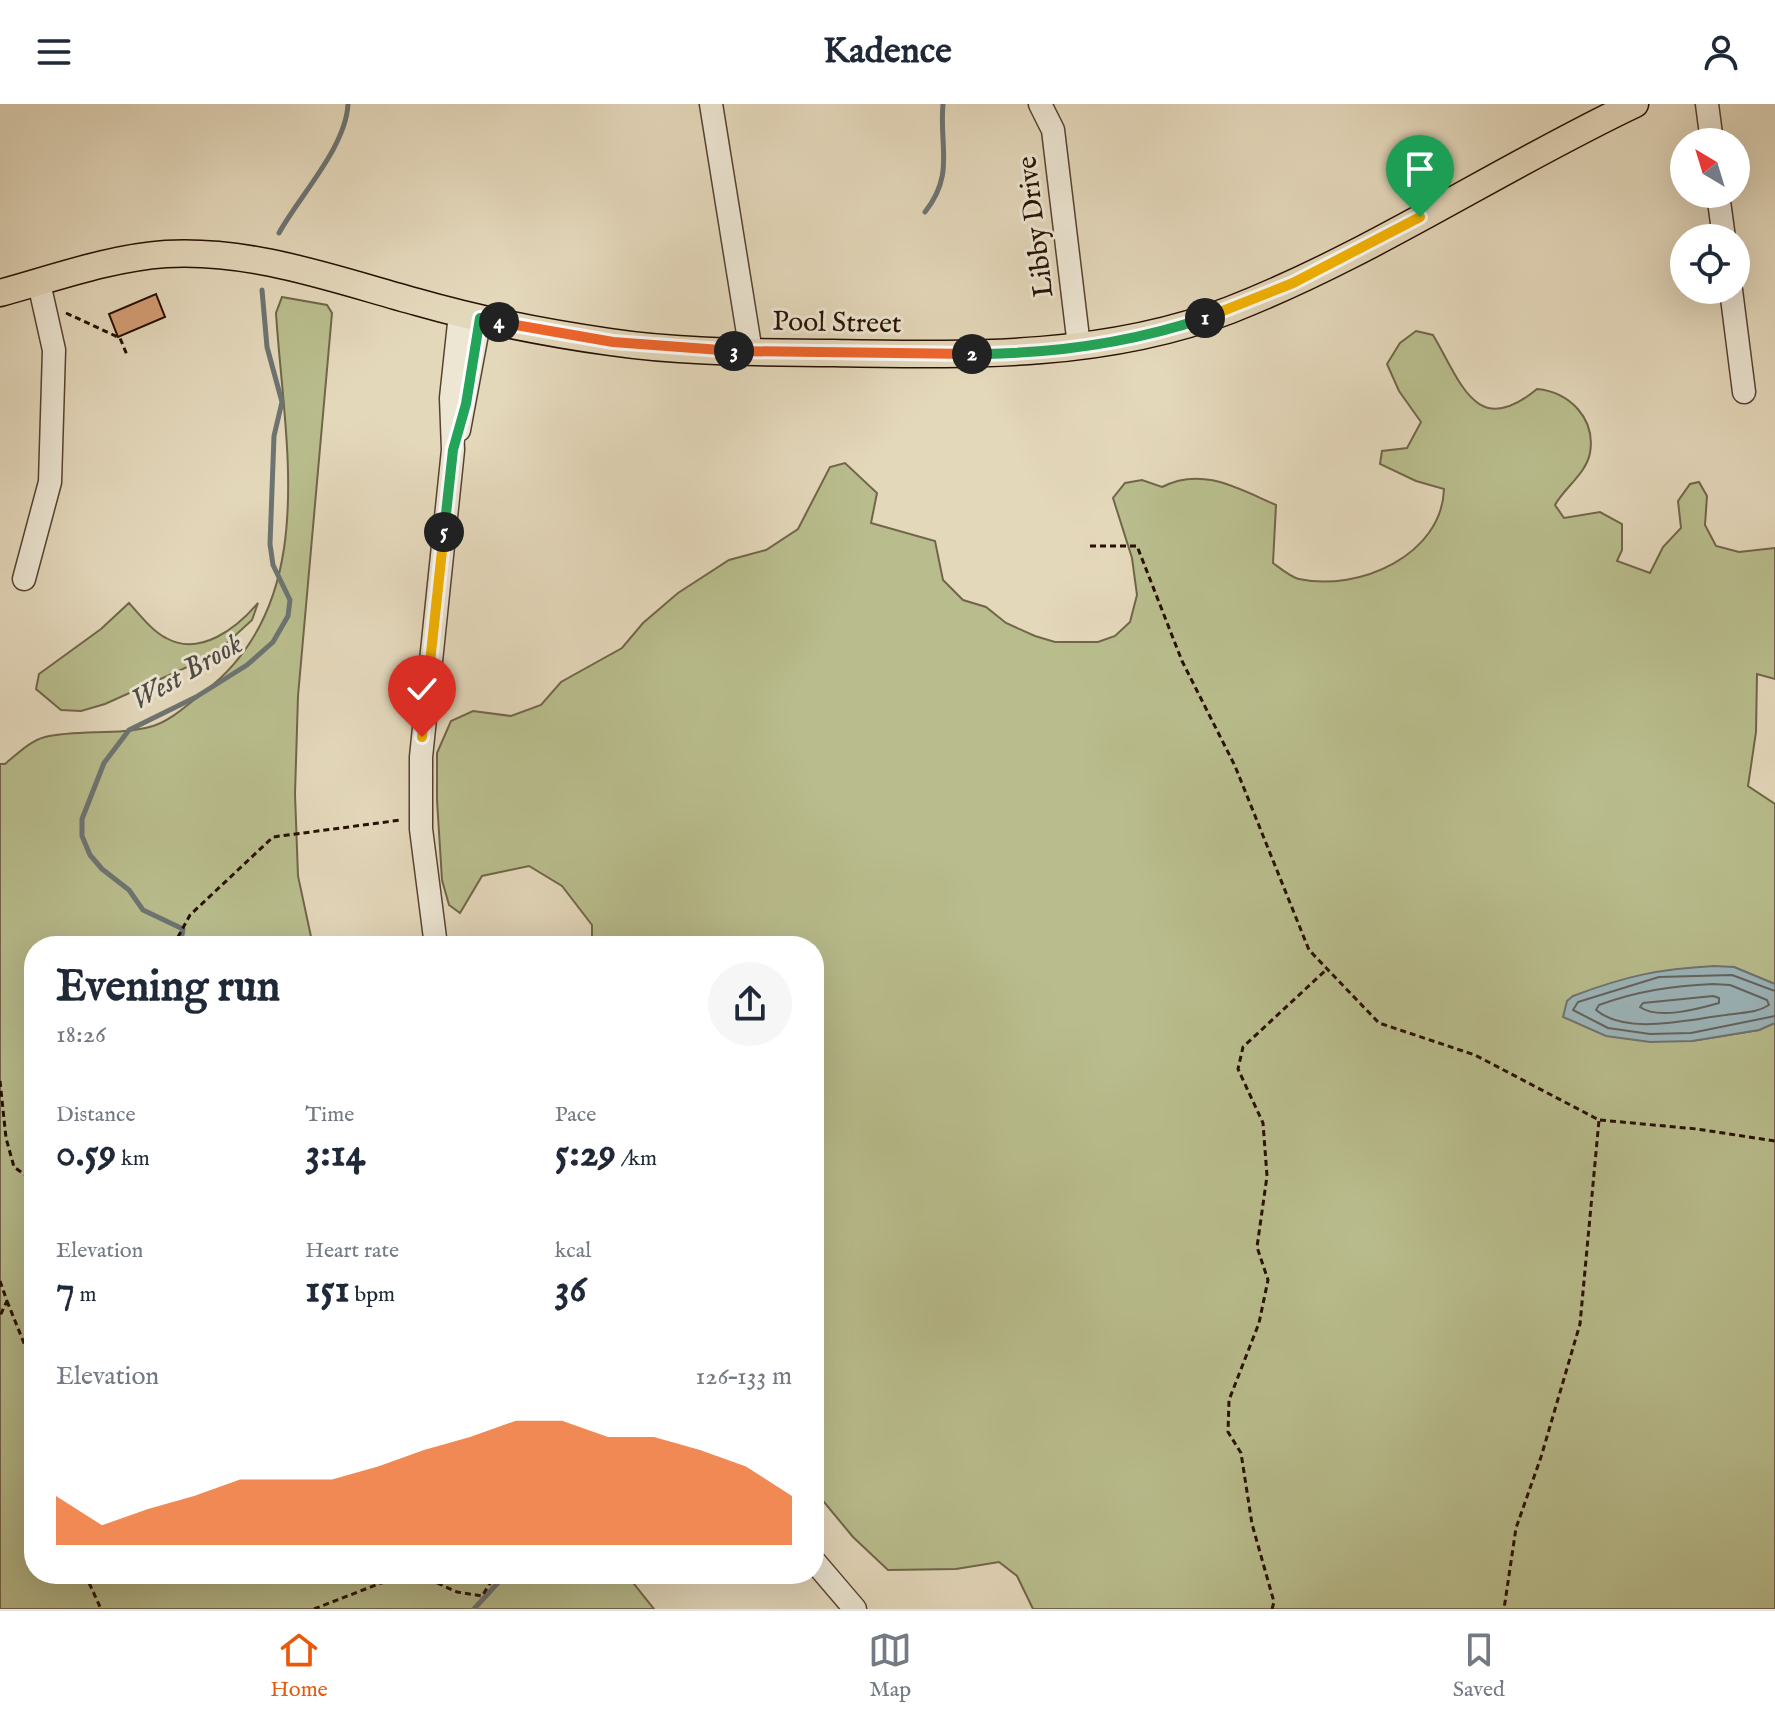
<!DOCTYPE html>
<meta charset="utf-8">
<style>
:root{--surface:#fff;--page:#f6f6f7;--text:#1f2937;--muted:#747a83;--line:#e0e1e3;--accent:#ea580c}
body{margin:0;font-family:"IM FELL English",serif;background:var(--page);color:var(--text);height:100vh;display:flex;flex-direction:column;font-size:30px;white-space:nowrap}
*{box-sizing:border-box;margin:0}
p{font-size:26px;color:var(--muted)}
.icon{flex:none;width:44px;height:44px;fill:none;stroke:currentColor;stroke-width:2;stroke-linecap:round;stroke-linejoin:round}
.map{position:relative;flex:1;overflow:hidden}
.sheet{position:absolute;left:24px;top:832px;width:800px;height:648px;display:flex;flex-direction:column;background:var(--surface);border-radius:32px;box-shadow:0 8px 32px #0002}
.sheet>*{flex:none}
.needle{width:52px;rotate:322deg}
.tools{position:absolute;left:1670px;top:24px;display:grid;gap:16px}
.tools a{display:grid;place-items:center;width:80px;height:80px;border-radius:50%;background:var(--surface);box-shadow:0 8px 32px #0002;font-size:40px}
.pin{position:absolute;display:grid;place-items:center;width:68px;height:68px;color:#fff;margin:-82px -34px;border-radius:50% 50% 50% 0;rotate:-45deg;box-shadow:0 0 8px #0007}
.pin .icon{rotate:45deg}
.km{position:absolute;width:40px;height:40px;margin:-20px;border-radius:50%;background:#222;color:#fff;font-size:22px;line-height:40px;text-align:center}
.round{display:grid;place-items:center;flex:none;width:84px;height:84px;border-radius:42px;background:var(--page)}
.headline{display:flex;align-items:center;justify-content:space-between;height:136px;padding:0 32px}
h1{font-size:44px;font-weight:700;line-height:60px}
.stats{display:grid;grid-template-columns:repeat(3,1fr);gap:12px;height:136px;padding:8px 32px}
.stats div{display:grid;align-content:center}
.stats b{font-size:40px;font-weight:700}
.stats small{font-size:22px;font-weight:400}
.stats p{font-size:22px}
.chart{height:224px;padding:16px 32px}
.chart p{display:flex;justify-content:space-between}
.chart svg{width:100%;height:144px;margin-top:8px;fill:var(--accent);opacity:.7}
header{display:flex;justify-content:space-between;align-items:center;height:104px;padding:0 32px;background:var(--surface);font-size:36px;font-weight:700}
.tabs{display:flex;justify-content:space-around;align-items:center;height:112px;border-top:2px solid var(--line);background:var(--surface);font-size:22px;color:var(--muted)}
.tabs a{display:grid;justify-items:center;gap:4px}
.tabs .current{color:var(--accent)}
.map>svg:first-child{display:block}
</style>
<header><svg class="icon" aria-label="menu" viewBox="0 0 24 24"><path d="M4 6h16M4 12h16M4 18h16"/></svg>Kadence<svg class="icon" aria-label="person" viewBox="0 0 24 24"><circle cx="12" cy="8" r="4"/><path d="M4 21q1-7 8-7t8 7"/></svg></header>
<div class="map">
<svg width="1775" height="1505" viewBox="0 0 1775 1505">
<rect width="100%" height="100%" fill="#e4d8bb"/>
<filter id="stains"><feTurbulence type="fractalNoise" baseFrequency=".0025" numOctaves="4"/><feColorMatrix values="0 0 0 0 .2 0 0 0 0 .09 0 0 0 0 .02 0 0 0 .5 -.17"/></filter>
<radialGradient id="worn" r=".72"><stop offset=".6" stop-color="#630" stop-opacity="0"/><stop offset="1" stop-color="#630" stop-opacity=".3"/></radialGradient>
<!-- green -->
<path fill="#b9bd8d" stroke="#706648" stroke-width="2" d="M282,193l45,8 5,8 -34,383 -3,98 3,82 15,70h-279v628h592l28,35h-654v-845h5c12,-10 25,-23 40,-27 35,-8 73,-1 108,-11 19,-6 35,-22 51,-34 118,-90 80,-250 72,-379z
M1416,227l17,4c28,47 43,105 104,54 32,3 59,29 53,64 -4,21 -26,35 -35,52l9,13 36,-6 22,12v26l-5,11 33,12 13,-26 18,-19 -3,-27 12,-17 9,-2 8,14 -2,29 11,21 23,6 36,-4v131l-18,-5 -1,58 -8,54 27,18v180l-41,-17 -42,74 67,-11 16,-7v586h-742l-16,-33 -18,-14 -43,7 -68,1 -35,-33 -39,-47v-544h-222v-21l-30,-39 -33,-20 -47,10 -22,37 -11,-8 -7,-25 -5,-80v-47l14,-32 22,-10 38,5 30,-11 20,-23 61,-34 21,-25 35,-30 51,-33 37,-10 32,-21 32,-62 15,-4 32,30 -6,30 64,18 8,39 20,20 23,7 20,16 29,13 20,6h43l17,-6 15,-14 7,-27 -5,-37 -19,-60 12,-15 17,-3 20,7c40,-21 77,2 114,18l-3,58c7,5 17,14 26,16 60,13 143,-24 145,-90l-28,-8 -36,-17 2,-13 25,-3 14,-26 -22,-31 -12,-27 13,-21z
M129,499c11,12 23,28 37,35 34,19 71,-10 92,-35l-6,17 -38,35 -109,49 -24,7 -20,-1 -25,-21 3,-15 62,-45z"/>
<!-- water -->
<path fill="#9cb6bc" stroke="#6d7472" stroke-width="2" d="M1714,862l20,1 41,17v39l-16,7 -67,11 -42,1 -44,-6 -43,-19 4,-16 6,-5c53,-20 85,-27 141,-30z"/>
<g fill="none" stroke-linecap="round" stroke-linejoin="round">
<!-- shore -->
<path stroke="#62635f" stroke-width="2" d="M1713,880l17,1 37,15 2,5c-14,9 -27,7 -43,10 -36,4 -99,21 -130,-5l3,-5c38,-14 73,-19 114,-21z
M1775,887l-43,-16 -73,2 -81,25 -5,8 35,18 42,6 41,-1 84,-17
M1713,892l6,2v5c-21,6 -61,17 -79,4l3,-4z"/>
<!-- stream -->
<path stroke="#6d7472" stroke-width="5" d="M925,108c30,-38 14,-65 18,-108
M279,129c21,-38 67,-86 69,-129
M180,842l3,-17 -40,-19 -14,-20 -27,-21 -12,-14 -8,-19v-17l22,-56 25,-33 67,-33 51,-32 26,-23 15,-26 2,-16 -17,-35 -3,-21 4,-108 8,-34 -15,-55 -5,-57
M474,1505l32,-35"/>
</g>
<!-- building -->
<path fill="#d49d75" stroke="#271002" stroke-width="2" d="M156,190l9,23 -47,20 -9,-23z"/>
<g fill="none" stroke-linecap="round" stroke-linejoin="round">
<!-- minor casing -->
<g stroke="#564230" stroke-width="25">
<path id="minor" d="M711,0l40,248
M1040,0l13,26 26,216
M1707,0l5,38
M1718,90l6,44
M1731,186l13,102
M459,326l21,-112
M24,475l26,-97 4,-132 -15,-67
M436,842l-15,-117v-72l32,-307 -2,-52 9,-84
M814,1457l41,48"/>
</g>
<!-- major casing -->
<g stroke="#271002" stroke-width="29">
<path id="major" d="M0,189c55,-15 109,-35 166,-39 87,-5 170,26 251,48 63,18 129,31 193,40 74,11 149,10 223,11 133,2 270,6 397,-43 141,-55 268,-141 405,-206"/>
</g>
<!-- path -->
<path stroke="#271002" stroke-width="3" stroke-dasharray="6 4" stroke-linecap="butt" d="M66,209l54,25 7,17
M1090,442h47l45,115 53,105 74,184 70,73 96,32 124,65 -19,204 -39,133 -25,71 -12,81
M173,842l17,-31 83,-78 128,-17
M0,977l6,57 8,29 20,14
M1600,1016l97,9 78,12
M0,1177l7,20 -7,15
M7,1197l27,67
M85,1470l16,35
M314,1505l67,-26 41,-7 35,16 25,4 14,-22
M1272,1505l2,-7 -22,-78 -11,-71 -13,-21 1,-32 30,-77 9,-43 -11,-33 10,-71 -4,-53 -25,-54 5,-22 84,-78"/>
<!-- minor -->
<use href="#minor" stroke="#ede6d3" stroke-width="22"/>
<!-- major -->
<use href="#major" stroke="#e4d8bb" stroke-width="26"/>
</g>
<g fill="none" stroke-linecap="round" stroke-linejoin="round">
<!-- split-1 casing -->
<g stroke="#fff" stroke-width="16">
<path id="split-1" d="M1205,214l88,-35 127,-66"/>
</g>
<!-- split-2 casing -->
<g stroke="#fff" stroke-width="16">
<path id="split-2" d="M972,250c78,0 158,-11 233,-36"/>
</g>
<!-- split-3 casing -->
<g stroke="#fff" stroke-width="16">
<path id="split-3" d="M734,247l238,3"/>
</g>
<!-- split-4 casing -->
<g stroke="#fff" stroke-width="16">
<path id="split-4" d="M499,218l114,20 121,9"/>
</g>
<!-- split-5 casing -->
<g stroke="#fff" stroke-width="16">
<path id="split-5" d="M444,428l9,-82 13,-46 14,-86 19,4"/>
</g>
<!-- split-6 casing -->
<g stroke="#fff" stroke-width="16">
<path id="split-6" d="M422,633l22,-205"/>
</g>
<!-- split-1 -->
<use href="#split-1" stroke="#f5b400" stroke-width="10"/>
<!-- split-2 -->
<use href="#split-2" stroke="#22a559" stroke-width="10"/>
<!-- split-3 -->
<use href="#split-3" stroke="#f0652b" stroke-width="10"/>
<!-- split-4 -->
<use href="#split-4" stroke="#f0652b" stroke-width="10"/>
<!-- split-5 -->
<use href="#split-5" stroke="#22a559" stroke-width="10"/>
<!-- split-6 -->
<use href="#split-6" stroke="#f5b400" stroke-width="10"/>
</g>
<g text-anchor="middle" stroke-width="6" stroke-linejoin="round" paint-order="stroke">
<!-- street labels -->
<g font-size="28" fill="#271002" stroke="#ede6d3">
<text transform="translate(1034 123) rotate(-97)" y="10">Libby Drive</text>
<text transform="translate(837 217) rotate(1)" y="10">Pool Street</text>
</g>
<!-- water labels -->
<g font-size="30" font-style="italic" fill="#504a43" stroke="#ede6d3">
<text transform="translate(186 567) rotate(-30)" y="10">West Brook</text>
</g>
</g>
<rect width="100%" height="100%" filter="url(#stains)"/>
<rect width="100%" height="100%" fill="url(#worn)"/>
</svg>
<div class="tools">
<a><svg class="needle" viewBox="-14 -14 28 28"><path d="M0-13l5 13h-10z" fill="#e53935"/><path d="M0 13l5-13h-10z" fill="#747a83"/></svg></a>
<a><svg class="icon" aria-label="locate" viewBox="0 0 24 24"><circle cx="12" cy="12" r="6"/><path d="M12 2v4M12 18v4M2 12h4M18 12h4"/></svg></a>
</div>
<div class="pin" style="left:1420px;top:113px;background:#1e9e55"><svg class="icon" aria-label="arrive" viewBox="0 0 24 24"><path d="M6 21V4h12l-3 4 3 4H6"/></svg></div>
<div class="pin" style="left:422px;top:633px;background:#d93025"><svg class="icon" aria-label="check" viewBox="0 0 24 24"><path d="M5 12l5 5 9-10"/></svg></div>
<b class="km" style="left:1205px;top:214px">1</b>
<b class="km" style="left:972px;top:250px">2</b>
<b class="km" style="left:734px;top:247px">3</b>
<b class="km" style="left:499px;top:218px">4</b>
<b class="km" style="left:444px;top:428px">5</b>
<section class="sheet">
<div class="headline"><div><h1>Evening run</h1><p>18:26</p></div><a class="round"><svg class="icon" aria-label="share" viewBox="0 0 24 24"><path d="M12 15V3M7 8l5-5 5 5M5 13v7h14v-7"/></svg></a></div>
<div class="stats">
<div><p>Distance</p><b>0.59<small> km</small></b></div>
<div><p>Time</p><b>3:14</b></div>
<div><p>Pace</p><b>5:29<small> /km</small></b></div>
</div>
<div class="stats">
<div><p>Elevation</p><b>7<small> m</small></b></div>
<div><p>Heart rate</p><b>151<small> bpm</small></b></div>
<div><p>kcal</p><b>36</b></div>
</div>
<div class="chart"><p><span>Elevation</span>126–133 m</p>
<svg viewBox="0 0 160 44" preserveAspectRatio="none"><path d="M0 44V29L10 38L20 33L30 29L40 24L50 24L60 24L70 20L80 15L90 11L100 6L110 6L120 11L130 11L140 15L150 20L160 29V44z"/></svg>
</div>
</section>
</div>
<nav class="tabs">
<a class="current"><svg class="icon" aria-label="home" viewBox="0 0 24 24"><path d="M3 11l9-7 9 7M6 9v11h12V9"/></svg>Home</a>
<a><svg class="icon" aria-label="map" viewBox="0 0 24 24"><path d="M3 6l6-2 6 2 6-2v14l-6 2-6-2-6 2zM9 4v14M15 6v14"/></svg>Map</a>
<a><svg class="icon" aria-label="saved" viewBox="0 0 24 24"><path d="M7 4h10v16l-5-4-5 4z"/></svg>Saved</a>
</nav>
